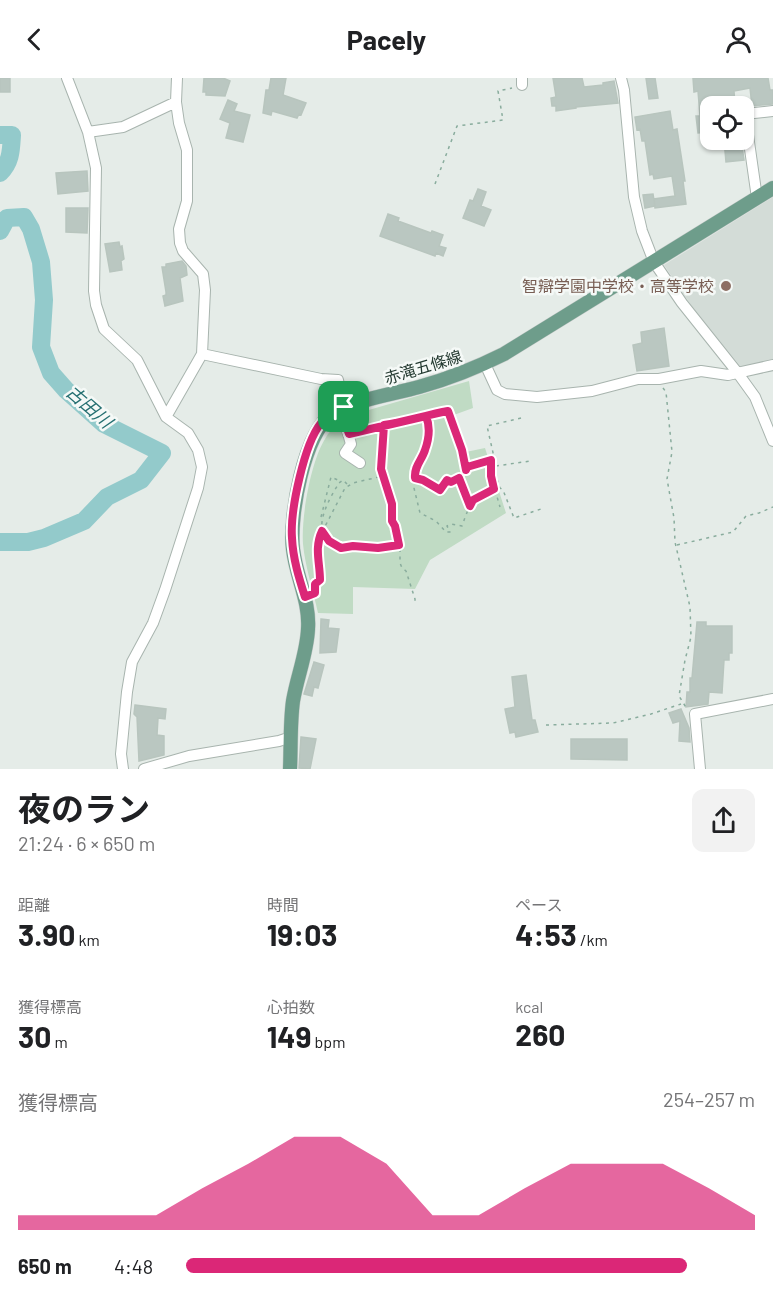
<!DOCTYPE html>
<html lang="ja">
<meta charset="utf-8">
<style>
:root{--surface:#fff;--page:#f2f2f2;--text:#202124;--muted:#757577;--accent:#db2777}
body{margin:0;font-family:Barlow,"Noto Sans JP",sans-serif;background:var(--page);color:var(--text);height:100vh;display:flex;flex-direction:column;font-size:22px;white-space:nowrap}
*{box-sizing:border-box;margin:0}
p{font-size:20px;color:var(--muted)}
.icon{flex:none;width:33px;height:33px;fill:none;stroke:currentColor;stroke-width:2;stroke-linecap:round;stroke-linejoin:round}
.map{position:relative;height:691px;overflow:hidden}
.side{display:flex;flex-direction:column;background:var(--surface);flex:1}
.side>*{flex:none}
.tools{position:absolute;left:700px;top:18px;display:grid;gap:12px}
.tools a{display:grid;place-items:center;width:54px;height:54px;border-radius:12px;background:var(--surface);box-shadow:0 2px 4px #0004;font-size:30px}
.pin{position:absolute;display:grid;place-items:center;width:51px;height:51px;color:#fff;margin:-26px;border-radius:12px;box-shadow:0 3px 9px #0006}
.round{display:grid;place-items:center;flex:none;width:63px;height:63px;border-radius:12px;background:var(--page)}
.headline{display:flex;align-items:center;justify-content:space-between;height:102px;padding:0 18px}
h1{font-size:33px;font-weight:700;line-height:45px}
.metrics{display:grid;grid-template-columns:repeat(3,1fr);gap:9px;height:102px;padding:6px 18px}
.metrics div{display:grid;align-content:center}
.metrics b{font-size:30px;font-weight:700}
.metrics small{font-size:16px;font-weight:400}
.metrics p{font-size:16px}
.chart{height:168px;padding:12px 18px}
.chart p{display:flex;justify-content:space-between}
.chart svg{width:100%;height:108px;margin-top:6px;fill:var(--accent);opacity:.7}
ul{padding:0 18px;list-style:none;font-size:20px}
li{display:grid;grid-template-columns:96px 72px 1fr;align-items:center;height:45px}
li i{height:15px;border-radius:8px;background:var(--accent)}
header{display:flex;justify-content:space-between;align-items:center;height:78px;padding:0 18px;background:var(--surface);font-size:27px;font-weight:700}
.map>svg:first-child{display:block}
</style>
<header><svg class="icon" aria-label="back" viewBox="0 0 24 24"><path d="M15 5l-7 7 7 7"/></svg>Pacely<svg class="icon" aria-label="person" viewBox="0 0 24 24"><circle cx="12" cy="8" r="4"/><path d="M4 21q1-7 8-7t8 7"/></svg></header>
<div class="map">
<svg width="773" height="691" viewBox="0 0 773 691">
<rect width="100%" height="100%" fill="#e5ece8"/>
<!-- built -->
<path fill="#d3dcd7" d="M773,119v164l-32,6 -48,-59 -29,-43z"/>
<!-- green -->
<path fill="#c0dbc4" d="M469,303l4,27 -22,8 10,37 24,-5 21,65 -76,47 -15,29 -62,-2v27l-35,-1c-5,-23 -13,-47 -15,-69 -2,-27 8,-83 22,-105 5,-10 14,-16 23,-23z"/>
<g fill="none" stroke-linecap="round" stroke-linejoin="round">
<!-- river -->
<path stroke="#93cacb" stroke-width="18" d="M0,57h12c-1,16 -1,27 -12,38
M0,153l7,-13 17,-1 7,12 10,33 3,38 -3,47 10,26 15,17 38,34 58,29 -21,27 -34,17 -23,24 -40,17 -16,4h-28"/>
</g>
<!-- building -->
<path fill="#bac7c1" stroke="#b8c5be" stroke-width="1.5" d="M0,0h10v14h-10z
M204,0h19l7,3 -5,15 -19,-1v-3h-3z
M271,0h15l-3,17 23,8 -5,12 -2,-1 -2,4 -25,-7 -1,4 -8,-2 3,-23h3z
M553,0h29l2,9 19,-2v-2l11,-2 4,22 -42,4v1l-20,3v-5h-4l-1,-8 5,-1z
M646,0h9l3,20 -9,1z
M693,0h75l2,12h3v14l-21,2 -2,-18 -16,3 1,15h-24v17l-4,1 1,8 -10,1 -2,-17h4l-2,-25 -4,1z
M228,22l9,4 -3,7 16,4 -7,27 -17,-4 4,-15 -10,-4z
M670,33l3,19 4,-1 8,52h-2l3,23 -31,4 -1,-9 21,-3 -3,-20 -18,3 -1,-5 -3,1 -5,-34h-3l-2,-12 -3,1 -2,-13z
M724,62h17l3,20 -18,2z
M87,93l1,20 -30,3 -2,-21z
M478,111l8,3 -5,14 10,4 -7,16 -21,-8 7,-18 3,1z
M653,116l2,12 -10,2 -2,-13z
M66,130h22l-1,25 -21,-1z
M388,136l11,4 -1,3 33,12 1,-2 11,4 -4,11 7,2 -3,8 -7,-3 -1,3 -55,-20z
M119,164l1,5 2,-1 2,13 -3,2 1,9 -12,2 -5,-28z
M182,183l4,5 1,9 -7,3 3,23 -18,5 -2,-10 3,-1v-3l-4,-25h4v-3z
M664,250l5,38 -32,5 -4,-26 9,-2 -1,-11z
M321,541l8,1 -1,8 11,1 -3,23 -16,1z
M697,544h9v4h26v27h-3v7h-5l-2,33 -13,-1 -1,12 -22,3 1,-15h3v-14h2z
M314,584l10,3 -6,23 -4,-1 -2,9 -8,-2z
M526,597l6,45h3l3,12 -22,5 -1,-5 -5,1 -5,-24 10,-2 -3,-30z
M135,627l31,4 -1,10 -7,-1 -1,17 7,1v19l-25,6 -2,-44 -3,-3z
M681,631l8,19 1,14 -11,-1 1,-20 -7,2 -4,-10z
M301,659l15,2 -6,30 -11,-1z
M571,661h56v21l-56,-1z"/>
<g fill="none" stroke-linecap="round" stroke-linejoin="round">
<!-- minor casing -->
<g stroke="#a8b4ae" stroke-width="12">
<path id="minor" d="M67,0l21,54 8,36 -2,123 2,14 8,24 33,31 29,57 22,16 10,17 4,17 -4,21 -33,102 -12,33 -21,39 -5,30 -6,62 2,15
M522,0v7
M621,0l3,12 10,107 8,34 12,31 28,41 55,69 18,25 18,44
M88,54l35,-5 53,-25
M757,120l-12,-84 28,-3
M202,276l119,25 17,1 6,27 1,16 6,21 -6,9 15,10
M485,286l12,26 8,4 32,3 55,-6 46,-12h21l42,-8 27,4 45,-10
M166,339l36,-63 3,-64 -2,-16 -20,-23 -3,-8 -1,-14 8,-28v-51l-8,-27 -3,-21 1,-24
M144,691l45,-13 90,-15 12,-4
M700,691l-5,-55 78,-15"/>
</g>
<!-- major casing -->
<g stroke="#c2c8c6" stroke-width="15">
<path id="major" d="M290,691c1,-23 0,-46 3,-68 4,-24 14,-48 15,-72 2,-28 -12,-52 -15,-80 -4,-32 11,-117 39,-135 21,-14 62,-20 87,-27 29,-8 57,-19 85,-33l269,-166"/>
</g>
<!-- path -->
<path stroke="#89ac9d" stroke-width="1.5" stroke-dasharray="3 4.5" stroke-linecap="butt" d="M435,106l22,-58 46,-6 -5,-29 14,-3
M663,310l3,4 6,60 -5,27 7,39 1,24 15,65 1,30 -6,23 -6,36 8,13
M426,338l3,11 -3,22 -11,23 -1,16 6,25 16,8 10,11h4l-3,-6 4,-2 11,2c9,-25 8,-25 32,-37
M521,340l-34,8 9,40 -1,7 5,15 3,2 11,28 30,-10
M384,347l-3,44 11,35v17l8,19v23l2,5 4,3 9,28v5
M360,353l88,-19 14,38 4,20
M491,383v15l9,31
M496,388l34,-5
M415,400l8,2 17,10 7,-10 4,2 8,-4 1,-5 6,-3 1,-3 24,-7
M460,401l10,26
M347,406l-4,-4 -4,3c-11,18 -32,53 -1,64 6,2 13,-1 19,-1 15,0 26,1 42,-1
M321,439l10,-40 9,4
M677,467l56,-13 13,-16 13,-3 14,-6
M315,510v-4l5,-4 1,-13 -4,-20 2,-9 26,-50 8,-5 30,-7
M546,647l67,-2 38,-9 30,-10"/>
<!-- minor -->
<use href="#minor" stroke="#fff" stroke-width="10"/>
<!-- major -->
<use href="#major" stroke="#6e9d8b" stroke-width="14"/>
</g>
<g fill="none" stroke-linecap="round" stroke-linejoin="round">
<!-- route casing -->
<g stroke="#fff" stroke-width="12">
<path id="route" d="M344,329c-8,5 -17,9 -23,16 -17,21 -31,88 -29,115 1,21 7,40 13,59l10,-4v-9l5,-4c0,-17 -6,-32 2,-49l7,10 12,7 12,-2 25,2 21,-3 -4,-19 -3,-5v-17l-11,-35 3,-44c21,-3 42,-10 64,-14l14,39 4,20 1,-3 24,-7v16l3,13 -21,11 -3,6 -11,-28 -8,4 -4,-2 -7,10 -17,-10 -8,-2c-1,-12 7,-18 10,-28 4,-11 5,-24 1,-34 -25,6 -51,12 -77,18l-4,-11 -1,-16"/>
</g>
<!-- route -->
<use href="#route" stroke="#db2777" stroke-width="8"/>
</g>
<!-- markers -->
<circle fill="#8d6e63" stroke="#f5f9f7" stroke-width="2" cx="726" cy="208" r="6"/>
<g text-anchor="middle" stroke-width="5" stroke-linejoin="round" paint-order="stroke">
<!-- education labels -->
<g font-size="16" fill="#785e54" stroke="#f5f9f7" text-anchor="end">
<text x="714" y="214">智辯学園中学校・高等学校</text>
</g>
<!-- street labels -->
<g font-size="16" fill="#263c33" stroke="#f5f9f7">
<text transform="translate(423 289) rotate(-17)" y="6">赤滝五條線</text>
</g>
<!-- water labels -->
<g font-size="18" font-style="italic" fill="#267072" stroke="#f5f9f7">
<text transform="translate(89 329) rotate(41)" y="6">古田川</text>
</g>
</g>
</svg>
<div class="tools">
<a><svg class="icon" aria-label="locate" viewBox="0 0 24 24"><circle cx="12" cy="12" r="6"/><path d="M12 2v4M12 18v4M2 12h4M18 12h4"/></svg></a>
</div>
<div class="pin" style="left:344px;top:329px;background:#1e9e55"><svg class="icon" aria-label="arrive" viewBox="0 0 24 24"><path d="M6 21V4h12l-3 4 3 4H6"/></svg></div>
</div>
<section class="side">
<div class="headline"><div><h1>夜のラン</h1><p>21:24 · 6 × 650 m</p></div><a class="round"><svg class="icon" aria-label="share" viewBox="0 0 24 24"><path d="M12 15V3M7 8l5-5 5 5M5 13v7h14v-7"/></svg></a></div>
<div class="metrics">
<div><p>距離</p><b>3.90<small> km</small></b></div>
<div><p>時間</p><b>19:03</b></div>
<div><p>ペース</p><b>4:53<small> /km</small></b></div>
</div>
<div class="metrics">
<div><p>獲得標高</p><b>30<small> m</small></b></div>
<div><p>心拍数</p><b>149<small> bpm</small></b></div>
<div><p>kcal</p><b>260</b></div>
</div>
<div class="chart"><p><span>獲得標高</span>254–257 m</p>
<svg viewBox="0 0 160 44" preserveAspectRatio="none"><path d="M0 44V38L10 38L20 38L30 38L40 27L50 17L60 6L70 6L80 17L90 38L100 38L110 27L120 17L130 17L140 17L150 27L160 38V44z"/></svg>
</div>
<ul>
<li><b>650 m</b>4:48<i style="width:88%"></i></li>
</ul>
</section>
